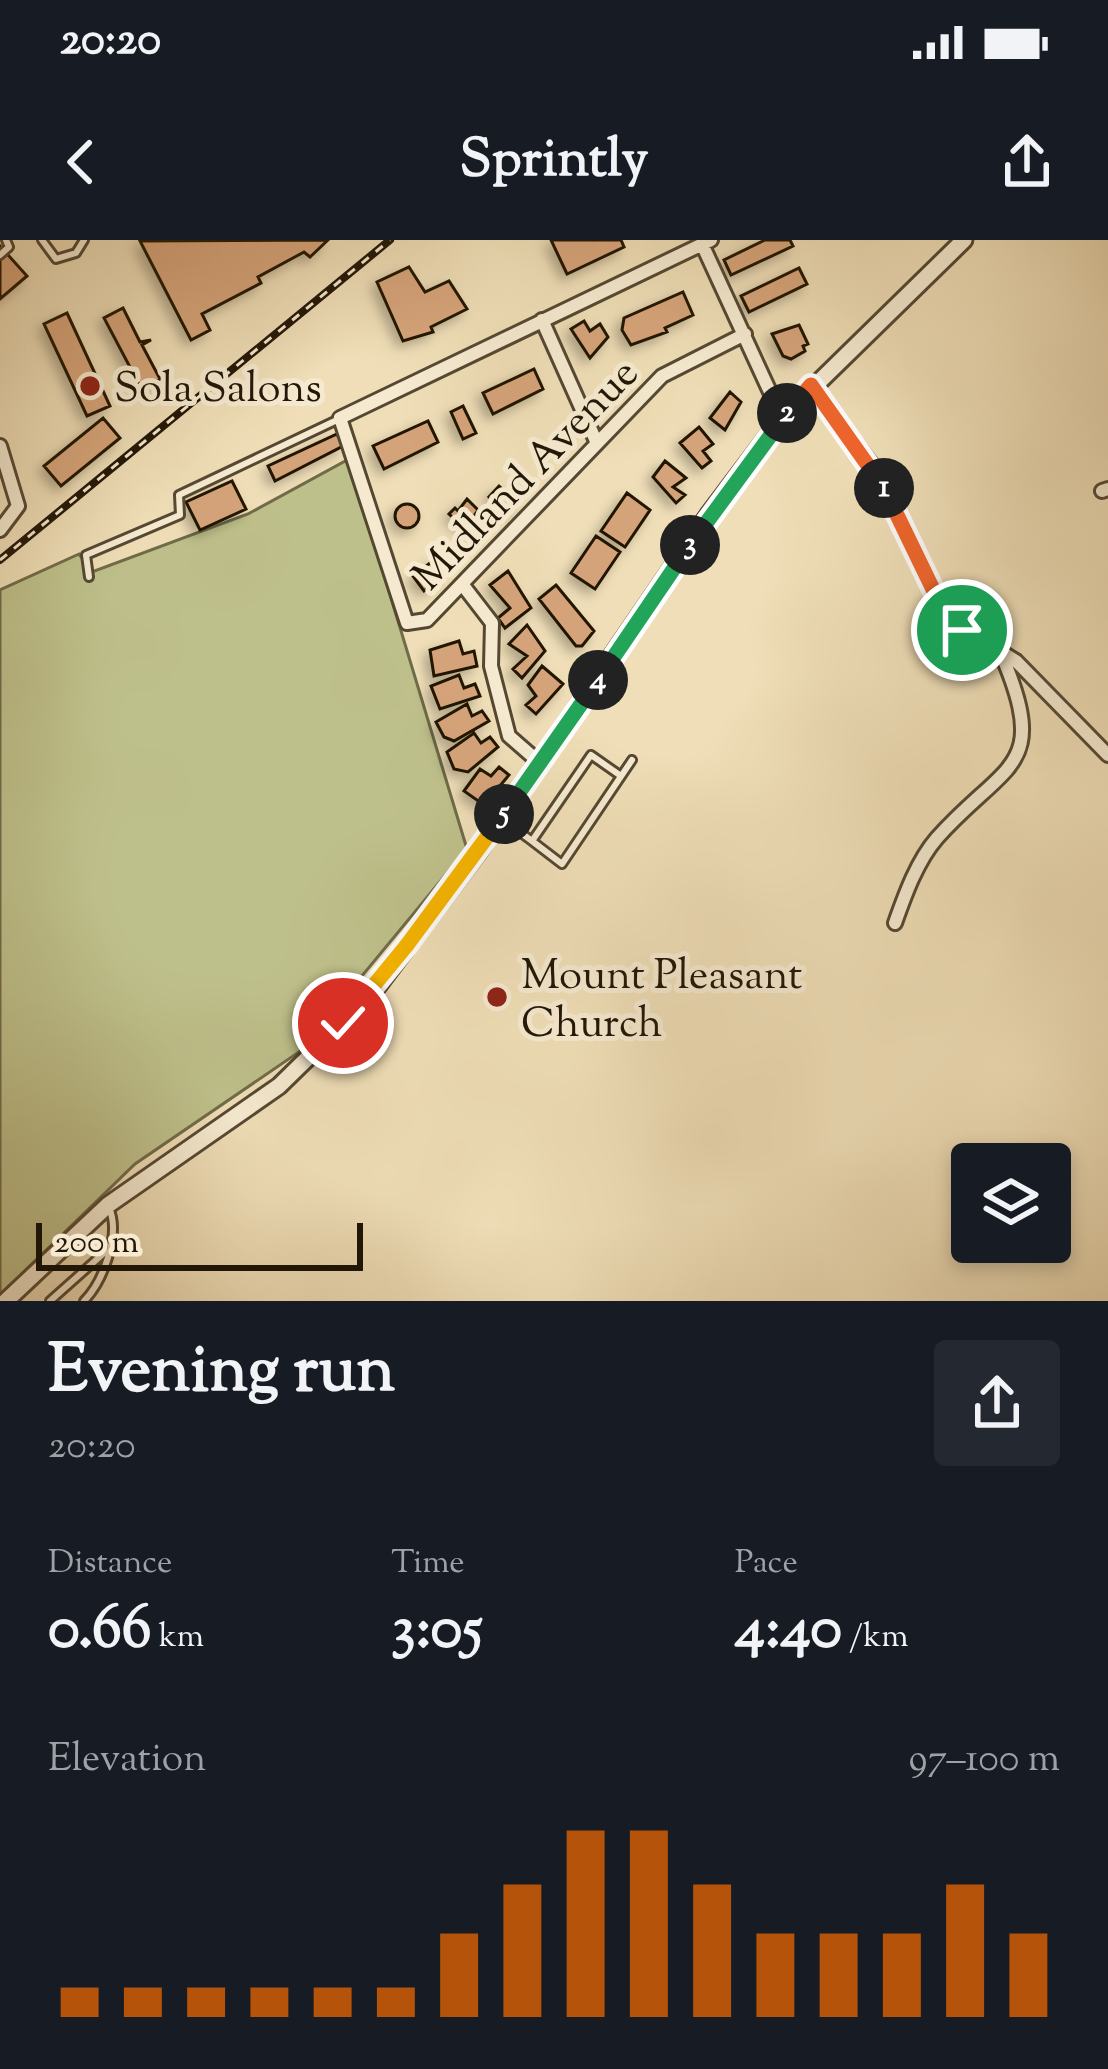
<!DOCTYPE html>
<meta charset="utf-8">
<style>
:root{--surface:#171b24;--page:#242831;--text:#f1f3f6;--muted:#9ea1a6;--accent:#b45309}
body{margin:0;font-family:"Sorts Mill Goudy",serif;background:var(--page);color:var(--text);height:100vh;display:flex;flex-direction:column;font-size:45px;white-space:nowrap}
*{box-sizing:border-box;margin:0}
p{font-size:39px;color:var(--muted)}
.icon{flex:none;width:66px;height:66px;fill:none;stroke:currentColor;stroke-width:2;stroke-linecap:round;stroke-linejoin:round}
.map{position:relative;height:1061px;overflow:hidden}
.side{display:flex;flex-direction:column;background:var(--surface);flex:1}
.side>*{flex:none}
.fabs{position:absolute;left:951px;top:903px;display:grid;gap:24px}
.fabs a{display:grid;place-items:center;width:120px;height:120px;border-radius:12px;background:var(--surface);box-shadow:0 6px 18px #0003;font-size:60px}
.scale{position:absolute;left:36px;bottom:30px;width:327px;box-sizing:border-box;padding-left:12px;border:6px solid #221606;border-top:0;font-size:33px;line-height:42px;white-space:nowrap;color:#221606;-webkit-text-stroke:9px #f5ead0;paint-order:stroke}
.pin{position:absolute;display:grid;place-items:center;width:102px;height:102px;color:#fff;margin:-51px;border:6px solid #fff;border-radius:50%;box-shadow:0 3px 12px #0007}
.km{position:absolute;width:60px;height:60px;margin:-30px;border-radius:50%;background:#222;color:#fff;font-size:33px;line-height:60px;text-align:center}
.round{display:grid;place-items:center;flex:none;width:126px;height:126px;border-radius:12px;background:var(--page)}
.head{display:flex;align-items:center;justify-content:space-between;height:204px;padding:0 48px}
h1{font-size:66px;font-weight:800;line-height:90px}
.metrics{display:grid;grid-template-columns:repeat(3,1fr);gap:18px;height:204px;padding:12px 48px}
.metrics div{display:grid;align-content:center}
.metrics b{font-size:60px;font-weight:800}
.metrics small{font-size:33px;font-weight:400}
.metrics p{font-size:33px}
.chart{height:336px;padding:24px 48px}
.chart p{display:flex;justify-content:space-between}
.chart svg{width:100%;height:216px;margin-top:12px;stroke:var(--accent);stroke-width:6}
.status{display:flex;justify-content:space-between;align-items:center;height:84px;padding:0 60px;background:var(--surface);direction:ltr}
.status svg{height:33px;fill:currentColor}
header{display:flex;justify-content:space-between;align-items:center;height:156px;padding:0 48px;background:var(--surface);font-size:54px;font-weight:800}
.map>svg:first-child{display:block}
</style>
<div class="status"><b>20:20</b><svg viewBox="0 0 49 12"><path d="M0 12V9h3v3zM5 12V6h3v6zM10 12V3h3v9zM15 12V0h3v12zM26 1h20v11H26zM47 4h2v5h-2z"/></svg></div>
<header><svg class="icon" aria-label="back" viewBox="0 0 24 24"><path d="M15 5l-7 7 7 7"/></svg>Sprintly<svg class="icon" aria-label="share" viewBox="0 0 24 24"><path d="M12 15V3M7 8l5-5 5 5M5 13v7h14v-7"/></svg></header>
<div class="map">
<svg width="1108" height="1061" viewBox="0 0 1108 1061">
<defs>
<filter id="shadow"><feDropShadow dx="-5.5" dy="5.5" stdDeviation="6" flood-color="#0004"/></filter>
</defs>
<rect width="100%" height="100%" fill="#efdeb7"/>
<filter id="stains"><feTurbulence type="fractalNoise" baseFrequency=".00167" numOctaves="4"/><feColorMatrix values="0 0 0 0 .2 0 0 0 0 .09 0 0 0 0 .02 0 0 0 .5 -.17"/></filter>
<radialGradient id="worn" r=".72"><stop offset=".6" stop-color="#630" stop-opacity="0"/><stop offset="1" stop-color="#630" stop-opacity=".3"/></radialGradient>
<!-- green -->
<path fill="#bec08b" stroke="#706b48" stroke-width="3" d="M349,219l118,390 -168,203 -164,112 -135,131v-705l79,-36 13,18 156,-58z"/>
<!-- building -->
<path fill="#d5a379" stroke="#221606" stroke-width="3" filter="url(#shadow)" d="M328,0l-18,17 -6,-5 -46,25 3,6 -59,31 8,16 -19,10 -51,-99z
M551,0h70l3,7 -57,27z
M765,0h25l3,6 -62,29 -7,-15z
M0,6l27,30 -27,23z
M409,27l16,25 24,-11 18,28 -36,18 2,5 -30,9 -26,-59z
M799,28l8,16 -58,28 -8,-16z
M683,52l10,23 -28,13 2,4 -36,13 -9,-15 2,-12z
M123,68l17,34 11,-2 -9,5 18,34 -19,9 -37,-70z
M67,73l43,93 -23,10 -43,-92z
M584,81l6,10 10,-7 8,13 -18,21 -19,-29z
M799,85l9,19 -5,2 2,5 -14,8 -8,-3 -11,-22z
M534,129l9,20 -50,25 -10,-21z
M730,152l11,10 -16,28 -15,-12z
M463,166l13,27 -13,6 -12,-27z
M103,178l17,20 -59,48 -17,-20z
M428,181l10,21 -54,27 -11,-23z
M699,187l14,17 -10,7 8,10 -9,7 -22,-25z
M337,194l6,12 -68,35 -7,-15z
M665,221l21,17 -13,9 12,8 -9,8 -23,-26z
M232,241l14,28 -46,21 -14,-28z
M499,246l18,16 -10,11 -18,-16z
M627,253l23,17 -25,37 -24,-16z
M467,259l11,11 -13,19 -16,-15 6,-6 3,3z
M395 276a12 12 0 1 1 24 0a12 12 0 1 1-24 0Z
M596,296l24,16 -25,37 -24,-16z
M434,320l13,14 -23,17 -11,-15z
M508,331l23,37 -26,20 -7,-10 12,-10 -20,-23z
M556,345l38,46 -12,15h-6l-37,-47z
M527,385l18,26 -23,27 -9,-9 14,-13 -18,-12z
M459,401l4,13 11,-3 3,15 -43,10 -4,-26z
M542,426l21,18 -27,30 -10,-9 10,-9 -8,-11z
M459,435l5,13 11,-4 5,12 -40,13 -9,-23z
M467,464l5,12 10,-5 7,10 -35,20 -10,-4 -8,-15z
M474,493l7,10 9,-6 8,10 -30,25 -14,-3 -7,-17z
M499,527l10,8 -25,30 -20,-14 16,-22 11,7z"/>
<g fill="none" stroke-linecap="round" stroke-linejoin="round">
<!-- service casing -->
<g stroke="#554832" stroke-width="12">
<path id="service" d="M42,0l14,19 20,-6 8,-13
M0,15l9,-8 -3,-7
M89,337l-3,-22 94,-40 -1,-20 158,-75
M621,536l-30,-21 -59,86 30,23 70,-104
M502,579l30,22
M50,1061l55,-49
M84,1061c19,-19 37,-67 25,-93"/>
</g>
<!-- minor casing -->
<g stroke="#554832" stroke-width="18">
<path id="minor" d="M711,0l-371,178 67,205 20,-3 235,-244 83,-42
M702,4l80,174
M542,80l54,121
M811,145l61,80 80,156 64,40 92,94
M0,206l18,60 -18,24
M1102,251l6,-2
M462,344l30,39 -1,43 18,70 31,27
M895,683c10,-28 22,-62 42,-85 70,-78 114,-68 63,-187"/>
</g>
<!-- tertiary casing -->
<g stroke="#554832" stroke-width="21">
<path id="tertiary" d="M6,1061l102,-96 171,-119 89,-87 110,-147 232,-339 72,-95 182,-178"/>
</g>
<!-- service -->
<use href="#service" stroke="#f5ead0" stroke-width="6"/>
<!-- minor -->
<use href="#minor" stroke="#f5ead0" stroke-width="12"/>
<!-- tertiary -->
<use href="#tertiary" stroke="#f5ead0" stroke-width="15"/>
<!-- rail casing -->
<g stroke="#221606" stroke-width="8">
<path id="rail" d="M0,320l390,-320"/>
</g>
<!-- rail -->
<use href="#rail" stroke="#f5ead0" stroke-width="3" stroke-dasharray="9" stroke-linecap="butt"/>
</g>
<g fill="none" stroke-linecap="round" stroke-linejoin="round">
<!-- split-1 casing -->
<g stroke="#fff" stroke-width="24">
<path id="split-1" d="M884,248l59,122 19,20"/>
</g>
<!-- split-2 casing -->
<g stroke="#fff" stroke-width="24">
<path id="split-2" d="M787,173l24,-28 73,103"/>
</g>
<!-- split-3 casing -->
<g stroke="#fff" stroke-width="24">
<path id="split-3" d="M690,305l97,-132"/>
</g>
<!-- split-4 casing -->
<g stroke="#fff" stroke-width="24">
<path id="split-4" d="M598,440l92,-135"/>
</g>
<!-- split-5 casing -->
<g stroke="#fff" stroke-width="24">
<path id="split-5" d="M504,574l94,-134"/>
</g>
<!-- split-6 casing -->
<g stroke="#fff" stroke-width="24">
<path id="split-6" d="M407,705l97,-131"/>
</g>
<!-- split-7 casing -->
<g stroke="#fff" stroke-width="24">
<path id="split-7" d="M343,783l64,-78"/>
</g>
<!-- split-1 -->
<use href="#split-1" stroke="#f0652b" stroke-width="15"/>
<!-- split-2 -->
<use href="#split-2" stroke="#f0652b" stroke-width="15"/>
<!-- split-3 -->
<use href="#split-3" stroke="#22a559" stroke-width="15"/>
<!-- split-4 -->
<use href="#split-4" stroke="#22a559" stroke-width="15"/>
<!-- split-5 -->
<use href="#split-5" stroke="#22a559" stroke-width="15"/>
<!-- split-6 -->
<use href="#split-6" stroke="#f5b400" stroke-width="15"/>
<!-- split-7 -->
<use href="#split-7" stroke="#f5b400" stroke-width="15"/>
</g>
<!-- markers -->
<g fill="#8f2418" stroke="#f5ead0" stroke-width="4.5">
<circle cx="90" cy="146" r="12"/>
<circle cx="497" cy="757" r="12"/>
</g>
<g text-anchor="middle" stroke-width="10" stroke-linejoin="round" paint-order="stroke">
<!-- poi labels -->
<g font-size="42" fill="#221606" stroke="#f5ead0" text-anchor="start">
<text x="114" y="161">Sola Salons</text>
<text x="521" y="748">Mount Pleasant<tspan x="521" dy="48">Church</tspan></text>
</g>
<!-- street labels -->
<g font-size="42" fill="#221606" stroke="#f5ead0">
<text transform="translate(524 233) rotate(-46)" y="15">Midland Avenue</text>
</g>
</g>
<rect width="100%" height="100%" filter="url(#stains)"/>
<rect width="100%" height="100%" fill="url(#worn)"/>
</svg>
<div class="fabs">
<a><svg class="icon" aria-label="layers" viewBox="0 0 24 24"><path d="M12 4l9 5-9 5-9-5zM3 14l9 5 9-5"/></svg></a>
</div>
<div class="scale">200 m</div>
<div class="pin" style="left:962px;top:390px;background:#1e9e55"><svg class="icon" aria-label="arrive" viewBox="0 0 24 24"><path d="M6 21V4h12l-3 4 3 4H6"/></svg></div>
<div class="pin" style="left:343px;top:783px;background:#d93025"><svg class="icon" aria-label="check" viewBox="0 0 24 24"><path d="M5 12l5 5 9-10"/></svg></div>
<b class="km" style="left:884px;top:248px">1</b>
<b class="km" style="left:787px;top:173px">2</b>
<b class="km" style="left:690px;top:305px">3</b>
<b class="km" style="left:598px;top:440px">4</b>
<b class="km" style="left:504px;top:574px">5</b>
</div>
<section class="side">
<div class="head"><div><h1>Evening run</h1><p>20:20</p></div><a class="round"><svg class="icon" aria-label="share" viewBox="0 0 24 24"><path d="M12 15V3M7 8l5-5 5 5M5 13v7h14v-7"/></svg></a></div>
<div class="metrics">
<div><p>Distance</p><b>0.66<small> km</small></b></div>
<div><p>Time</p><b>3:05</b></div>
<div><p>Pace</p><b>4:40<small> /km</small></b></div>
</div>
<div class="chart"><p><span>Elevation</span>97–100 m</p>
<svg viewBox="0 0 160 44" preserveAspectRatio="none"><path d="M5 44V38M15 44V38M25 44V38M35 44V38M45 44V38M55 44V38M65 44V27M75 44V17M85 44V6M95 44V6M105 44V17M115 44V27M125 44V27M135 44V27M145 44V17M155 44V27"/></svg>
</div>
</section>
